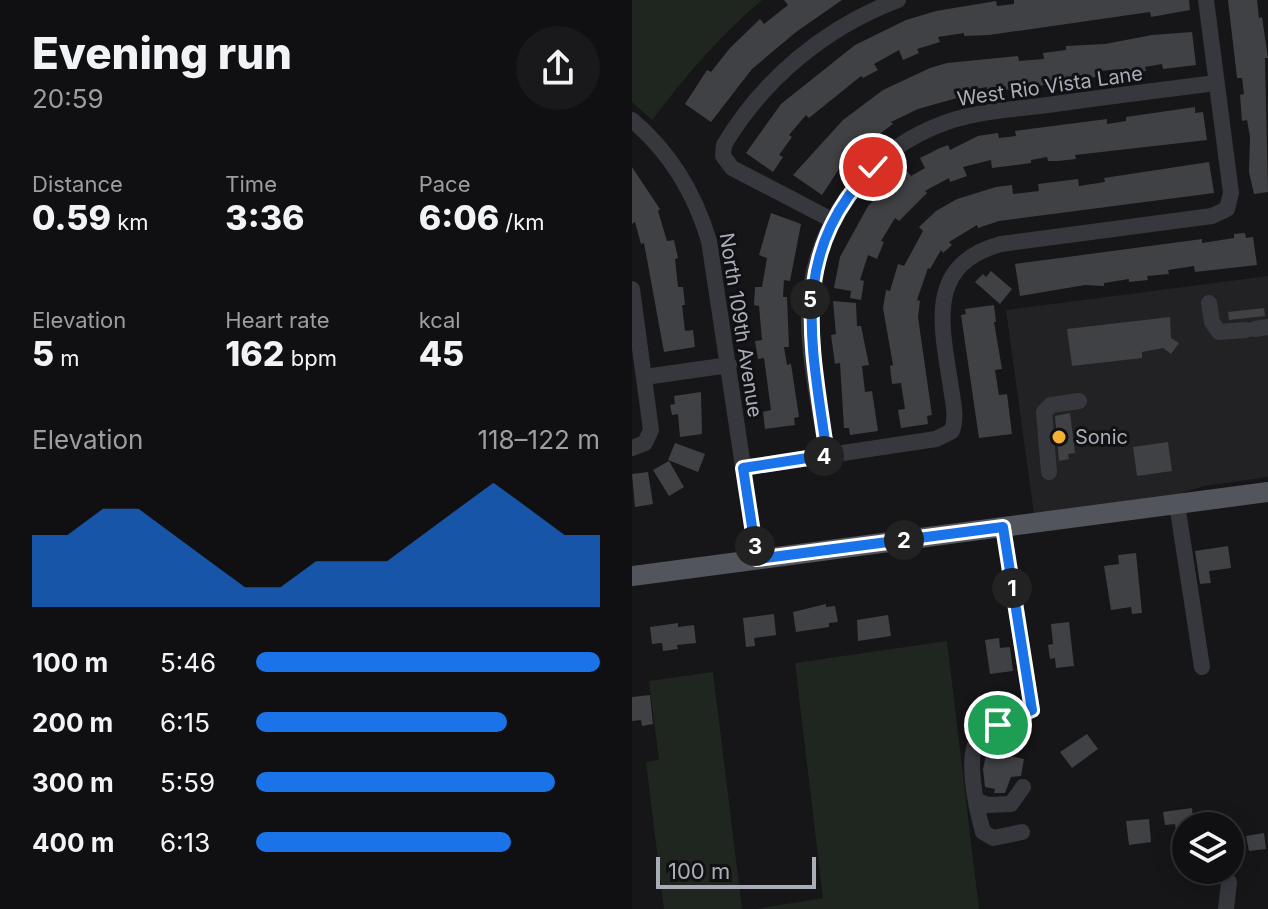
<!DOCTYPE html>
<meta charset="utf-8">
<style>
:root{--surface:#101012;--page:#19191b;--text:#f1f3f6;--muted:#9c9d9f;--line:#303032;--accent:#1a73e8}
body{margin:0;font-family:Inter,sans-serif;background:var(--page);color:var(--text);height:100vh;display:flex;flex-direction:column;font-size:30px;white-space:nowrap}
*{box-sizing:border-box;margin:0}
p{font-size:26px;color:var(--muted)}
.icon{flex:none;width:44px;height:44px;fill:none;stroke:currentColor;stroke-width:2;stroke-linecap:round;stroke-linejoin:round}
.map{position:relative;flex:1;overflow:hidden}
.panel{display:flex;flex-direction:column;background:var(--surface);width:632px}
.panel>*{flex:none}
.fabs{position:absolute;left:540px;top:812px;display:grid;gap:16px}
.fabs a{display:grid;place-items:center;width:72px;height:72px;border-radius:50%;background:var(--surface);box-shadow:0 4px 20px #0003,0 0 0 2px var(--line);font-size:40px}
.scale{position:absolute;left:24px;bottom:20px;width:160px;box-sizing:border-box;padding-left:8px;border:4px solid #a8adb8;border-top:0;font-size:22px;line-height:28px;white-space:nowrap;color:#a8adb8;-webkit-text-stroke:6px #111113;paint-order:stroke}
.pin{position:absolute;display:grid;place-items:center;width:68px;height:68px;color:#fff;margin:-34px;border:4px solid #fff;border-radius:50%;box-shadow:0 2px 8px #0007}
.km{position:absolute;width:40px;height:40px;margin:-20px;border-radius:50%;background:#222;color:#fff;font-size:22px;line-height:40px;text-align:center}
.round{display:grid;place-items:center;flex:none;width:84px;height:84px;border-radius:42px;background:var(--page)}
.summary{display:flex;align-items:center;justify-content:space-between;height:136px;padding:0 32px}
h1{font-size:44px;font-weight:800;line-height:60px}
.metrics{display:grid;grid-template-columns:repeat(3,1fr);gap:12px;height:136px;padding:8px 32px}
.metrics div{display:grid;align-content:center}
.metrics b{font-size:34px;font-weight:800}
.metrics small{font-size:22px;font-weight:400}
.metrics p{font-size:22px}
.chart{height:224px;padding:16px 32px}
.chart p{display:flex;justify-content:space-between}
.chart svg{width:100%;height:144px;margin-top:8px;fill:var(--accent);opacity:.7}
ul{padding:0 32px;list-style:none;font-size:26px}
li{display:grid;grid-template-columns:128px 96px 1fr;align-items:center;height:60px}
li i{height:20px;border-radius:10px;background:var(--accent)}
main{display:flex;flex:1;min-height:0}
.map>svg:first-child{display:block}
</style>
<main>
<section class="panel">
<div class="summary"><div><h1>Evening run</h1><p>20:59</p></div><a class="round"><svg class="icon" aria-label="share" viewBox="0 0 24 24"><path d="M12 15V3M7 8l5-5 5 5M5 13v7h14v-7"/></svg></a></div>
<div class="metrics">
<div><p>Distance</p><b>0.59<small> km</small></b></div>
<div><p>Time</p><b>3:36</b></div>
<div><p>Pace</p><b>6:06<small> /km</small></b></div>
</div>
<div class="metrics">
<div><p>Elevation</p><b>5<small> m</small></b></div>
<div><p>Heart rate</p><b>162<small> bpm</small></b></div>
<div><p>kcal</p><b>45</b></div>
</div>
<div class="chart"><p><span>Elevation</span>118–122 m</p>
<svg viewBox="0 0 160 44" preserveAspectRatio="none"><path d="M0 44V22L10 22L20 14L30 14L40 22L50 30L60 38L70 38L80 30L90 30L100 30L110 22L120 14L130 6L140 14L150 22L160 22V44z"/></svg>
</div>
<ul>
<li><b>100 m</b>5:46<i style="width:100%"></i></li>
<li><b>200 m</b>6:15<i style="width:73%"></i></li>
<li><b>300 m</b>5:59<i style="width:87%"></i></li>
<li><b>400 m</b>6:13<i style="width:74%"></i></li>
</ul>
</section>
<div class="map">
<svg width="636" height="909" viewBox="0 0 636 909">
<rect width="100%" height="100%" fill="#161618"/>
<!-- built -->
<path fill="#222225" d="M636,276v201l-64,9 -32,10 -138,18 -28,-204z"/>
<!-- green -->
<path fill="#1e261f" d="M0,0h130c-42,35 -77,77 -110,120l-20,-18z
M315,641l32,268h-223l67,-11 -28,-235z
M81,672l29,237h-78l-18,-147 13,-2 -10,-79z"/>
<!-- building -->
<path fill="#404145" d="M152,0h58l-46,32 -44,37 -41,53 -26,-18 22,-34 4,2 19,-24 30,-29 4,5 24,-19z
M382,0h175l1,10 -39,7 -1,-5 -161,23 -25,1v-3l-26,4 2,5 -23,7 2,4 -16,7 -4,-10 -25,14 4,6 -15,8 -2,-2 -52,42 -3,-3 -17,20 3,2 -13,18 4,2 -10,15 -27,-19 35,-49 74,-59 51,-25 30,-9 60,-10 1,5 17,-2z
M596,0h29l2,18 3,-1 6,41h-3l3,134 -14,2 -5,-22 1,-35 -3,-17 -5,1 -2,-26 4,-1 -2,-16h-5z
M560,32l4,33 -33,4 -1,-5 -17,3 1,4 -26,3 -1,-5 -18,2 1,5 -64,10 -51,6v-5l-17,3 1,4 -53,15 -27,13 2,2 -36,27 -18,18 -17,26 -29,-20 50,-55 40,-30 47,-22 17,-5 71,-7 1,5 25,-2 -1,-6 23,-3v-4l39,-2 47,-9z
M563,107v6l8,-1 4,28 -132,15 1,4 -18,2h-10l-1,-4 -16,3v3l-39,5 -1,-8 -28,7 4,9 -17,6 -1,-4 -24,13 2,2 -28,28 -4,-3 -14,23 3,1 -7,17 -9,-4 -8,25 4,1 -3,19 -11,-2 1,-7 -17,-3 6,-31 28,-51 37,-37 6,7 14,-8 -5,-10 20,-10 8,-3 2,5 28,-14 20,-3 1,5 17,-2 -1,-5 92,-12v5l19,-3v-4z
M577,162l5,31 -215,28 -21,7 -1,-3 -28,17 3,3 -9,8 -2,-3 -11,19 -2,-1 -11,32 3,1 -2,16 14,98 -5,1 1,8 -27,4 -3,-18 7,-1 -4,-26 -9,1 -2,-18 3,-1 -10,-57 3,-18 4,1 8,-27 6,2 19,-35 -4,-4 17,-16 21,-12 39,-12 16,-2 1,9 26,-3 -1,-7 40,-5 1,7 26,-4 -1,-4z
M0,167l28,42 -2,2 9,30 7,-1 4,18 -3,1 3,28h5l2,18h-3l3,26 8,-1 2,17 -31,5 -20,-109 -3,1 -6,-22 -3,2z
M139,213l30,11 -11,57 -6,-1 -1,17h4l2,50h-5l3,18 4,-1 8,53 -5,1 1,7 -30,4 -2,-17 8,-2 -7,-52 -6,1 -3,-18 7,-1 -3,-34 -5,-1 1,-18h7l5,-29 -8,-3z
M613,233l1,5 7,-1 4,28 -62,7 -1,-6 -26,4 1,4 -22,2 1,4 -19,2v-3l-25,4v3l-19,-1 -65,11 -5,-32 187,-25v4l32,-5v-4z
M359,271l21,18 -12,15 -25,-22 8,-8 3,3z
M201,301l23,2 1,23h4l8,39 -7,1 3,26 7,-1 6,40 -28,4 -1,-7h-5l-4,-65 -5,1 -4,-29 5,-1z
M362,305l2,17h-2l8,47 -7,1 4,25 8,-1 5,40 -33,4 -18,-123 5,-1 -1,-5z
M632,308l1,8 -36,4 -1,-8z
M538,317l1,21 8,5 -8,11 -8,-6 -21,4v6l-70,8 -5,-37z
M69,392l1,42 -22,3 -2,-23 -6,1 -2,-10 5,-1 -1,-8z
M438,413l5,40 -7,1 1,5 -10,2 -4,-45z
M536,442l4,29 -35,5 -4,-29z
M43,443l30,11 -7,18 -30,-12z
M37,461l15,26 -15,9 -16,-26z
M16,472l5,32 -18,3 -3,-33z
M596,546l3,22 -22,3 2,12 -11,1 -5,-33z
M504,553l6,60 -10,1 -1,-7 -20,3 -7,-44 15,-2 -1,-9z
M194,604v3l9,-1 3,16 -9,1v4l-33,5 -3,-20z
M142,614l2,21 -22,3 1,8 -9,1 -3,-29z
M256,615l3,21 -33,5 -1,-21z
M437,622l5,44 -18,2 -1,-10 -5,1 -2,-14 5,-1 -2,-20z
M46,623v4l16,-2 2,18 -19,2 1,4 -15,2 -1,-8 -10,1 -2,-17z
M367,638l1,10 10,-1 3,24 -23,3 -5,-34z
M18,695l3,29 -11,2 -1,-6 -9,1v-24z
M455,734l11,15 -26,19 -12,-16z
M355,751l37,8 -3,17 -10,1 -6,16h-11l1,-4 -10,-2 -2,-18z
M560,808l1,14 -5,1 -2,6 -10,1 -1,-6 -10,1 -2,-13z
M517,819l2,23 -22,3 -3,-24z
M632,833l2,16 -17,2 -3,-15z"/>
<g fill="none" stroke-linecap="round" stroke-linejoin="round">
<!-- minor -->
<path stroke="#37383d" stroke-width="16" d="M0,120c38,32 63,74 77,121l48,318
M200,220l-100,-52 -9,-12 1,-11c39,-66 102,-118 174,-145
M0,289l19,141 -6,13 -13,5
M577,303l3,19 7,10 27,-2
M623,329l13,-2
M13,377l84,-12
M195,455c-7,-47 -19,-97 -18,-144 3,-85 57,-161 138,-189 32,-11 68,-13 101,-17 56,-8 112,-15 168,-22
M111,468l193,-29 16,-8c5,-14 1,-29 -1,-43 -9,-61 -27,-123 50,-144l211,-28 15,-7 4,-16 -25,-193
M417,472l-5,-60 7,-7 28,-4
M545,504l25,163
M371,527l29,183c-16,9 -37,13 -51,25 -18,16 -4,76 2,97l10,6 29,-6
M344,800l11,5 24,-1 12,-17
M594,909l3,-27"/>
<!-- major -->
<path stroke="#53555c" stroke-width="20" d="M0,576l636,-84"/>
</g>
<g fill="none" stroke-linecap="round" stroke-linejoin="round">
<!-- route casing -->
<g stroke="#fff" stroke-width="16">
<path id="route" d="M241,167c-86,88 -61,178 -46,288l-84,13 14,91 246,-32 29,183 -34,15"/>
</g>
<!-- route -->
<use href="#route" stroke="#1a73e8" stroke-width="10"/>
</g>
<!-- markers -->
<circle fill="#f2b134" stroke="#111113" stroke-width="3" cx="427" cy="437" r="8"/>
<g text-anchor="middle" stroke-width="6" stroke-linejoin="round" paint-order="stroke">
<!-- street labels -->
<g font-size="20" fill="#a8adb8" stroke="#111113">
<text transform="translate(418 86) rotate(-8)" y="7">West Rio Vista Lane</text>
<text transform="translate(109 325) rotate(81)" y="7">North 109th Avenue</text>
</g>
<!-- poi labels -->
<g font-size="20" fill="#a8adb8" stroke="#111113" text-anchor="start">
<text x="443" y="444">Sonic</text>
</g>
</g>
</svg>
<div class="fabs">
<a><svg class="icon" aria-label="layers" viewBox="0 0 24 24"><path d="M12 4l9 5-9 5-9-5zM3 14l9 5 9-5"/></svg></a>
</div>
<div class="scale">100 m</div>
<div class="pin" style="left:366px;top:725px;background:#1e9e55"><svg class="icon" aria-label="arrive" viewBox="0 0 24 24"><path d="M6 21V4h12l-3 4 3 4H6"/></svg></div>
<div class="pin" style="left:241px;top:167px;background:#d93025"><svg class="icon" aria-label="check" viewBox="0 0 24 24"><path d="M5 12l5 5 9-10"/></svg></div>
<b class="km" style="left:380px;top:588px">1</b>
<b class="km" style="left:272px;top:540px">2</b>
<b class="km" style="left:123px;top:546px">3</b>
<b class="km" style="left:192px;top:456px">4</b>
<b class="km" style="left:178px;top:299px">5</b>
</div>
</main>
